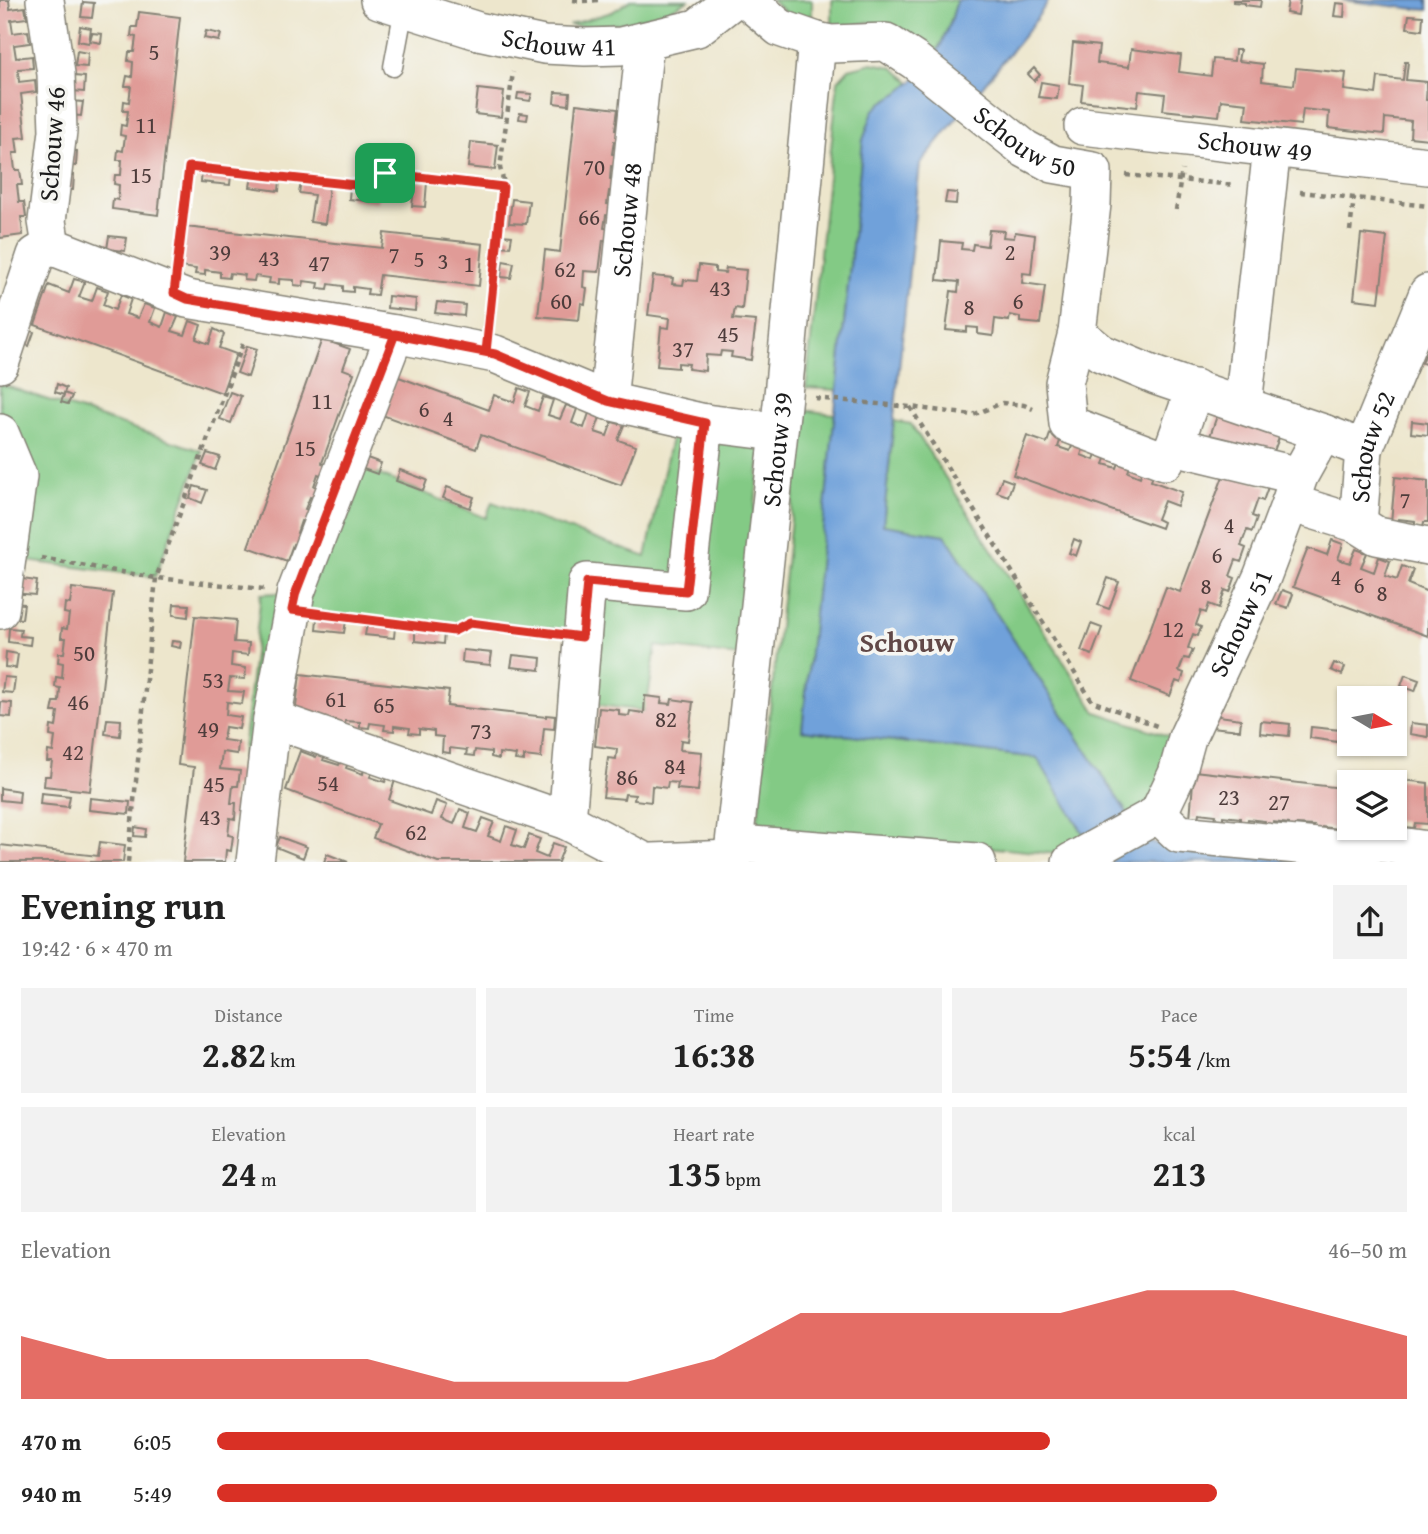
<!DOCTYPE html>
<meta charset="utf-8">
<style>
:root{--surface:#fff;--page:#f2f2f2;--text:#222;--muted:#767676;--accent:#d93025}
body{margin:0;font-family:"Gentium Book Plus",serif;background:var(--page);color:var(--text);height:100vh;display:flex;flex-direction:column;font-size:26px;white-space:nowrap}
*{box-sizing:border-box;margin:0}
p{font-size:23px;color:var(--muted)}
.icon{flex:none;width:38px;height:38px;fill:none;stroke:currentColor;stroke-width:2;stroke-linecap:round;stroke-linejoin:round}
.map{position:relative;height:862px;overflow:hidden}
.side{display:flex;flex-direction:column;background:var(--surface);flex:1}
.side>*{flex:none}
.needle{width:46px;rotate:100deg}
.tools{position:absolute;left:1337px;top:686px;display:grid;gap:14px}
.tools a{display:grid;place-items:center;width:70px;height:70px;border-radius:0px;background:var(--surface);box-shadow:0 2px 5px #0004;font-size:35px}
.pin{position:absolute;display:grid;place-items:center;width:60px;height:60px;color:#fff;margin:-30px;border-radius:14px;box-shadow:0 4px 10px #0006}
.round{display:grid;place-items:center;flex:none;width:74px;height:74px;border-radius:0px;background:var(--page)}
.headline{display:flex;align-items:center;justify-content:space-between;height:119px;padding:0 21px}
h1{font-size:38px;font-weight:800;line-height:52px}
.metrics{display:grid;grid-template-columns:repeat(3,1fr);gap:10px;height:119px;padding:7px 21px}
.metrics div{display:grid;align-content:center;border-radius:0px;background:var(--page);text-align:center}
.metrics b{font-size:35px;font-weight:800}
.metrics small{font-size:19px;font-weight:400}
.metrics p{font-size:19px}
.chart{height:196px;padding:14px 21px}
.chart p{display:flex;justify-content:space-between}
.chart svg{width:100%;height:126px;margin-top:7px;fill:var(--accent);opacity:.7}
ul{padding:0 21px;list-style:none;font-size:23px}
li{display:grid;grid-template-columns:112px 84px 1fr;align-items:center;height:52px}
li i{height:18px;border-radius:9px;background:var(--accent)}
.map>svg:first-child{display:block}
</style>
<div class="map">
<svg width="1428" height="862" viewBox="0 0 1428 862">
<rect width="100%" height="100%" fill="#f6f6f2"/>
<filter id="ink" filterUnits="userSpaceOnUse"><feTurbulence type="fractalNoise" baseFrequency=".0143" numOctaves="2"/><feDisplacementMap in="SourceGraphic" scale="14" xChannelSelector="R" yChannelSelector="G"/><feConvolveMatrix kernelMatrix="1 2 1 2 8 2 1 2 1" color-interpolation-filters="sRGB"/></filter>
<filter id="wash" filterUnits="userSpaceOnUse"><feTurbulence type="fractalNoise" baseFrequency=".00686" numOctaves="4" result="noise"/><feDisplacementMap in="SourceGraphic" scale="28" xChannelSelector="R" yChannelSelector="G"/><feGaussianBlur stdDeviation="1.57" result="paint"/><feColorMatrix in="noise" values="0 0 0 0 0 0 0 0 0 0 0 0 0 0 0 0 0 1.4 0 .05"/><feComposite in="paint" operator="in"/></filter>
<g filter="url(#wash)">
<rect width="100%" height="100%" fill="#ede6cc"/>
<!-- green -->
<path fill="#83ca85" stroke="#507350" stroke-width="2" d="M631,0h57c-27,18 -87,30 -119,25l43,-13z
M771,0h41v34z
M832,0h125c-5,19 -11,38 -23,54l-35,-26 -31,-6 -36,10z
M872,63l20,4 19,15 -11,10 -18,11 -19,37 -26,250 -31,-2 32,-307 11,-12z
M0,384l202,67 -47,126 -152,-19 -3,-89z
M803,410l32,4 -33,316 236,28 49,82 -29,14 -148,-14 -154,-4z
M894,421l17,3 185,288 85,28 -26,68 -24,11 -186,-284 -62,-10z
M672,433l90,10 -24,213 -82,-10 -10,65 -40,-5 -40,-10 5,-65 -101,-12 -17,10 -163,-19 -20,151 -28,-3 19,-164 47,-3 50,-125 128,52 6,-16 154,55z"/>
<!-- water -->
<path fill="#70a1da" stroke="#465e7b" stroke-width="2" d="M957,0h92l-16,24 -113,140 -37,361 62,10 201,307 162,20h-207l-64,-104 -235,-28 61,-590 10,-29 9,-8 18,-11 21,-18 19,-27 12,-29z
M1342,0h86v10l-12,-1z"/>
<g id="blocks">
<!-- building -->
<path fill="#e09b97" d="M0,0h9l1,9 15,-2 2,11 -16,2 2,13 15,-2 2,12 -16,2 2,13 16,-2 1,12 -15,1 1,13 16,-2 1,12 -15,2 5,43 -10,1 2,15h-5l2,17h5l2,15h-5l2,17h5l2,15h-5l2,18 -23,3z
M1233,0h28l-1,7 -15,-2v-2l-12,-1z
M1288,0h12l-2,15 -12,-2z
M83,2l11,1 -2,15 -11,-1z
M1336,3l9,1 -1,13 -10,-1z
M139,12l41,5 -22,198 -46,-6 1,-10 5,1 1,-15 -5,-1 1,-9h6l1,-15h-5l1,-10 5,1 2,-15 -5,-1 1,-10 5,1 2,-15h-5l1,-10 5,1 2,-16h-6l2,-10 5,1 1,-15 -5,-1 1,-9h5l2,-15 -5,-1 1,-9h5z
M1409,15l14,1 -1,14 -15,-2z
M80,26l11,2 -2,15 -11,-2z
M206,31l15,3 -2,7 -15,-3z
M92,33l10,1 -1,9 -11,-2z
M1073,43l26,3 -2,17 32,4 2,-18 50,6 -2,17 32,4 2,-17 21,2 1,-11h5l-2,11 25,3 -1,17 32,4 2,-17 50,5 -2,17 32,4 2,-17 25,3 2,-18h3l-2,18 21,2 -1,18h2v39l-18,-2 1,-16 -26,-3 -1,16 -56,-6 1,-16 -26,-3 -2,16 -56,-6 2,-16 -26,-3 -2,16 -56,-6 2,-16 -26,-3 -2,16 -56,-6 2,-16 -14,-2z
M77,51l11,2 -1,14 -12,-1z
M1034,68l6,7 -6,6 -6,-7z
M74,76l11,1 -1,15 -11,-1z
M1041,82l18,3 -2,14 -19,-2z
M478,89l26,3 -3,25 -26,-3z
M555,92l15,1 -1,12 -15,-2z
M518,93l14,1 -2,7 -13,-2z
M71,101l12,1 -2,14 -11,-1z
M576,104l42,5 -3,21 15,1 -1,12 -15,-2 -2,13 16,2 -1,12 -16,-2 -1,13 15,2 -1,11 -15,-1 -2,13 15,1 -1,12 -15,-2 -2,13 15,2 -1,11 -15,-1 -4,32 -15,-1 -1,16 4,1 -2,16 -4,-1 -2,17 -41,-4 7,-66 15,2z
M520,113l8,1 -1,6 -8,-1z
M471,142l27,3 -3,25 -27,-3z
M66,150l11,1 -1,15 -12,-2z
M202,170l29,4 -1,11 -29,-3z
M63,174l11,1 -1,15 -11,-1z
M252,176l28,3 -1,12 -29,-4z
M415,181l12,1 -2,25 -13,-1z
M301,182l28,3 -4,39 -15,-2 4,-27 -15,-2z
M350,187l29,3 -2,12 -28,-3z
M947,192l10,1 -1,11 -11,-1z
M512,199l17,2 -3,23 -17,-1z
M185,227l197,21 2,-15 99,11 -4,42 -99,-11 -3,20 -10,-1 1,-5 -15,-2v5l-10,-1v-5l-14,-2 -1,5 -10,-1 1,-5 -15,-2 -1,5 -9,-1v-5l-15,-1v5l-10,-1 1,-5 -15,-2 -1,5 -10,-1 1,-5 -15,-2 -1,5 -9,-1v-5l-15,-2v5l-10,-1 1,-5 -16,-2z
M989,230l15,1 -1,6 11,1 1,-6 20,3 -4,39 -8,-1 -1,10 23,3 -5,38 -20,-2v-5l-10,-2 -1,6 -14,-2 -2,17 -15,-2v-6l-11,-1v5l-21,-2 5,-39 7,1 1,-10 -22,-2 4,-39 21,2 -1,6 11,1 1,-6 14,2z
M1361,234l26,3 -8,65 -25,-3z
M501,235l11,1 -2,11 -10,-1z
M109,236l18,2 -2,13 -18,-2z
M503,261l11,2 -3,15 -10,-1z
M699,265l16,2v5l10,1 1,-5 20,2 -4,39 -7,-1 -2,11 23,2 -5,39 -20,-3 1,-5 -11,-1 -1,5 -14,-1 -1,16 -17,-2 1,-5 -11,-1v5l-21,-2 4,-39 8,1 1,-10 -22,-3 5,-39 20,2 -1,6 11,1 1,-5 13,1z
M74,279l11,3 -6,15 13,4 5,-14 11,4 -5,14 12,5 6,-15 10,4 -5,15 12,4 6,-14 11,4 -5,14 12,5 5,-15 11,5 -6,14 13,4 5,-14 11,4 -5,14 13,5 5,-15 10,5 -5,14 17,6 -14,39 -187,-68 14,-40 20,8z
M388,296l28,3 -1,12 -28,-3z
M437,302l28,3 -1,11 -29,-3z
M23,328l11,4 -5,14 -11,-4z
M322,339l28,10 -7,20 11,4 -32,90 14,5 -4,11 -14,-5 -4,12 14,5 -4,11 -14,-5 -5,12 15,6 -4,11 -15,-5 -4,12 14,5 -4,11 -14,-5 -6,17 -39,-14z
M247,346l10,3 -9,28 -11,-4z
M1428,348v17l-6,-2z
M396,376l93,34 5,-15 20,7 5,-14 11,4 -5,14 13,5 5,-14 10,3 -5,15 12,4 6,-14 11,4 -5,14 12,5 5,-15 11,4 -5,15 12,4 5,-14 12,3 -6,15 18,6 -15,39 -140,-50 -5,14 -94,-34z
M57,384l9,4 -2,5 8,3 -4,8 -7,-2 3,-7 -9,-3z
M230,392l11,4 -10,27 -11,-4z
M1218,413l62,22 -9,24 -61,-23z
M1412,421l16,2v12l-17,-2z
M1052,428l11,4 -5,15 12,4 6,-14 10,4 -5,14 13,5 5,-15 11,4 -6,15 13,4 5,-14 11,4 -5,14 12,5 5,-15 11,4 -5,15 31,11 -5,14 -13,-5 -7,18 6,3 -2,6 -148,-53 14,-39 20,7z
M207,453l13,4 -5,13 -13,-5z
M367,458l14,5 -4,11 -14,-5z
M400,470l27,10 -4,11 -27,-10z
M1225,471l43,16 -5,14 -5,-2 -6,17 5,2 -5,14 -5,-2 -6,16 5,2 -5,14 -5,-2 -6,16 5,2 -5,14 -5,-2 -6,18 -10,-4 -3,9 -5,-2 -5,14 5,2 -3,9 -5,-2 -5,14 5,2 -4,9 -5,-1 -5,13 5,2 -3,10 -5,-2 -6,15 -39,-15 35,-94 14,5z
M1395,477l33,4v41h-4l-1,5 -8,-1v-5l-16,-2 -1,5 -7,-1z
M1002,478l11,4 -5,14 -11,-4z
M194,486l13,4 -5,13 -12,-5z
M447,487l27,10 -4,11 -27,-10z
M1074,539l7,3 -5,14 -7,-3z
M1332,540l11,4 -5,15 12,4 6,-14 11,4 -6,14 13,5 5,-15 11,4 -5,15 12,4 5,-14 11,4 -5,14 20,8v44l-135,-49 15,-39 19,7z
M15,578l22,3 -2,14 -22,-2z
M1108,578l11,4 -10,27 -11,-4z
M72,588l41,5 -23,198 -46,-5 1,-10h5l2,-15h-5l1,-10 5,1 2,-15 -5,-1 1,-10 5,1 2,-15h-6l2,-10h5l1,-14 -5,-1 1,-10 6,1 1,-15 -5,-1 1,-9h5l2,-15h-5l1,-10 5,1 2,-15 -5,-1 1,-10 5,1z
M1282,590l11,4 -5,14 -12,-4z
M12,603l12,1 -2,15 -12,-1z
M174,604l15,1 -1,12 -15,-2z
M195,616l41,4 -2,22 15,1 -1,12 -16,-2 -1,13 15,2 -1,11 -15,-1 -2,13 16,1 -2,12 -15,-2 -1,13 15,2 -2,12 -14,-2 -2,13 15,2 -1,12 -15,-2 -2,17 20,2 -2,15h-5l-2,17h5l-1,16 -5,-1 -2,17 5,1 -2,15 -5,-1 -1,12h-42l11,-95 -16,-2z
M317,618l29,3 -2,12 -28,-3z
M367,624l28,3 -1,11 -29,-3z
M1091,624l11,4 -10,27 -11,-4z
M9,628l12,1 -1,7 11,1 -1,8 -22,-3z
M415,629l29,4 -1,11 -28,-3z
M172,641l9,1 -1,6 -9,-2z
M463,650l29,3 -2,12 -28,-3z
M6,652l12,2 -2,14 -11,-1z
M513,655l28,3 -1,12 -29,-3z
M1334,663l11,4 -3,8 -11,-5z
M300,674l149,17 -2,15 99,11v-2l9,1 -1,13 -10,-1 -3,30 -17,-2v5l-9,-1 1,-5 -17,-2v6l-8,-2v-5l-16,-2 -1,6 -8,-1 1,-5 -17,-2v5l-8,-1 1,-15 -9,-1v-5l-15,-2v5l-10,-1 1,-5 -16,-2v5l-10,-1 1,-5 -15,-2 -1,5 -9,-1v-5l-15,-1v5l-10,-1v-5l-40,-5z
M1405,675l14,5 -4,11 -14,-5z
M4,677l11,1 -2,15 -11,-1z
M645,696l17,2 -1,5 10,1 1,-5 21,3 -5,39 -7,-1 -1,10 22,2 -4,39 -21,-2 1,-6 -10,-1 -1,6 -15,-2 -1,16 -17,-2 1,-5 -10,-1 -1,5 -21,-2 5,-39 8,1 1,-10 -22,-3 4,-38 20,2v5l10,1 1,-5 14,2z
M1,702l11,1 -1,14 -11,-1z
M1212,715l29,4 -1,11 -29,-3z
M107,719l14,1 -1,16 -15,-2z
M1261,721l29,3 -1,12 -29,-3z
M1411,723l17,2v12l-18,-3z
M1311,727l29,3 -2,12 -28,-4z
M300,751l16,6 2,-5 7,3 -2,5 16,5 2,-4 7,2 -2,5 17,6 1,-5 8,3 -2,5 15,5 2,-4 8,2 -6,20 42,15 5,-14 11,4 -5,14 12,5 6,-15 10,4 -5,15 12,4 6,-14 11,4 -6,14 13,5 5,-15 11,4 -5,15 12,4 5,-14 11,4 -5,14 12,5 6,-15 11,4 -6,15h-120l-65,-24 5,-14 -92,-34z
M1194,771l148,17 2,-15 84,10v41l-13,-1 -1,5 -10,-1v-5l-9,-1v-39h-46v33l-8,-1 -2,15 -17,-2v5h-9l1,-6 -17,-1v5l-8,-1v-5l-16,-2 -1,5 -8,-1 1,-5 -17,-2 -1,5 -7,-1v-5l-17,-2v5l-8,-1 1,-5 -17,-2 -1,5h-8z
M0,788l20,3 -1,11 -19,-2z
M41,793l29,3 -2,11 -28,-3z
M90,798l40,4 -1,12 -40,-4z
M135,827l11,2 -1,8 -11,-1z
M280,837l27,10 -4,11 -27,-11z
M100,842l25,3 -2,17h-123v-17l98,11z
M327,854l21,8h-24z"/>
</g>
</g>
<g filter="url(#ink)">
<use href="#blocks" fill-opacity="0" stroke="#848174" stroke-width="2"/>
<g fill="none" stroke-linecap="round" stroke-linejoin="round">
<!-- lane casing -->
<g stroke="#848174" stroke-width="21">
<path id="lane" d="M393,67l11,-59"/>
</g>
<!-- street casing -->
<g stroke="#848174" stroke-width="40">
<g id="street">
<path d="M45,0l11,74 2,57 -11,90 4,25 136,53 208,35 100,20 113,47 97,22 73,9"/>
<path id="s1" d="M379,0l99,31 66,14 41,2 36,-1 76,-18 36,-28"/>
<path id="s2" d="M747,0l33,28 37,13 14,3 55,-2 29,19 110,88 28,15 40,7 -1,33 -15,129 24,20 55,23 167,57 41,16"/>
<path id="s3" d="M1083,126l345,40"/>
<path d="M1077,333l-13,50 4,41 97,37 9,-15 21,-58"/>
<path d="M0,364l36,-109 15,-9"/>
<path id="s4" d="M608,401l37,-360"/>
<path d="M1243,405l29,-257"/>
<path d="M0,433l18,43 -18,134"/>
<path d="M1174,446l125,30"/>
<path id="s5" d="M1290,503l68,21 6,-75 64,-156"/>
<path d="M1358,524l19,12 51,10"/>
<path d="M272,719l295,102 20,-239 99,9 19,-168"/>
<path d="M1158,814l21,20 172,16 26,-7 51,7"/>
<path d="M567,821l78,41"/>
<path d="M752,845l225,17"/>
<path d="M255,862l17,-143 24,-127 99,-258"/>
<path d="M652,862l81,-3"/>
<path id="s6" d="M732,862l51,-467 34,-354"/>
<path id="s7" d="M1071,862l87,-48 19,-40 10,-36 75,-161 28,-74 9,-27 24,-43"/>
</g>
</g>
<!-- path -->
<path stroke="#848174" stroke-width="4.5" stroke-dasharray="5 5" stroke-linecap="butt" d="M573,0l9,1 18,-1
M383,146l2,27
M1126,175l109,10
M1300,192l128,14
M1176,210l6,-40
M1350,231l4,-34
M178,262l11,-95 194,21 2,-15 118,14
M489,320l15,-137 -4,-15 13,-96
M815,398l95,9 63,8 29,-12 22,2 9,4
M910,407l182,294 65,25
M41,558l115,20 108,11
M325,614l129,17 16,-8 80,10
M128,862l28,-284 88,-237"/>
<!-- lane -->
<use href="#lane" stroke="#fff" stroke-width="18"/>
<!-- street -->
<use href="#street" stroke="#fff" stroke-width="37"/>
</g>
</g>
<g fill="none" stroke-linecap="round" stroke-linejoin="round" filter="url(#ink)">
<!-- route casing -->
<g stroke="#fff" stroke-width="14">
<path id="route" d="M385,173l118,14 -17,165 -91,-18 -99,258 -4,18 162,21 16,-8 112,14 5,-55 99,9 19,-168 -97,-22 -113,-47 -161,-31 -147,-24 -13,-6 15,-126 194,21 2,-15"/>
</g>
<!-- route -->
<use href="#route" stroke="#d93025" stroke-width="9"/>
</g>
<g text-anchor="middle" stroke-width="7" stroke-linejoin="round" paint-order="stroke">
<!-- number labels -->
<g font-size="23" fill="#4d3c3b">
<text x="154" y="60">5</text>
<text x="146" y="133">11</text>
<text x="594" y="175">70</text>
<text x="141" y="183">15</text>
<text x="589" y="225">66</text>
<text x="220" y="260">39</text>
<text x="1010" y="260">2</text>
<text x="394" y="263">7</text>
<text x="269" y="266">43</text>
<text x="419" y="267">5</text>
<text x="443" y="269">3</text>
<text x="319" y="271">47</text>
<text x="469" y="272">1</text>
<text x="565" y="277">62</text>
<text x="720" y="296">43</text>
<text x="561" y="309">60</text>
<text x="1018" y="309">6</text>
<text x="969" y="315">8</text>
<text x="728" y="342">45</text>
<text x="683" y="357">37</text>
<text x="322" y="409">11</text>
<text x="424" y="417">6</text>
<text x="448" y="426">4</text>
<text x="305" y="456">15</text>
<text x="1405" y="508">7</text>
<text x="1229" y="533">4</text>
<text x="1217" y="563">6</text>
<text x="1336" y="585">4</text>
<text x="1359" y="593">6</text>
<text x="1206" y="594">8</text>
<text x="1382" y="601">8</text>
<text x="1173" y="637">12</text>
<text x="84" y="661">50</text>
<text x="213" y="688">53</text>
<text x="336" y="707">61</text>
<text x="78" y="710">46</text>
<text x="384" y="713">65</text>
<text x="666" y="727">82</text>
<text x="208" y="737">49</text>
<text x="481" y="739">73</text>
<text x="73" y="760">42</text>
<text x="675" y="774">84</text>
<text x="627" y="785">86</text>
<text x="328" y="791">54</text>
<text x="214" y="792">45</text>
<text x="1229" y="805">23</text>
<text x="1279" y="810">27</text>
<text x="210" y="825">43</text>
<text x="416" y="840">62</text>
</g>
<!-- street labels -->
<g font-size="26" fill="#1c1c1c" stroke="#f6f6f2">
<text dy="9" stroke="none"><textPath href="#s1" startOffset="186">Schouw 41</textPath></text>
<text dy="9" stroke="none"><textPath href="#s2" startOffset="324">Schouw 50</textPath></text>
<text transform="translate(52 144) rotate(-86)" y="9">Schouw 46</text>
<text dy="9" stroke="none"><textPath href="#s3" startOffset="173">Schouw 49</textPath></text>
<text dy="9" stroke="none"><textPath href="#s4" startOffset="182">Schouw 48</textPath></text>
<text dy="9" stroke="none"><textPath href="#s5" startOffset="150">Schouw 52</textPath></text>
<text dy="9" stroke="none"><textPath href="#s6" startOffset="415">Schouw 39</textPath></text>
<text dy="9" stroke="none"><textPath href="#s7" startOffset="308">Schouw 51</textPath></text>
</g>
<!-- neighbourhood labels -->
<g font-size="28" font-weight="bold" fill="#614847" stroke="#f6f6f2">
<text x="907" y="652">Schouw</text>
</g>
</g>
</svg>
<div class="tools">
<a><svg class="needle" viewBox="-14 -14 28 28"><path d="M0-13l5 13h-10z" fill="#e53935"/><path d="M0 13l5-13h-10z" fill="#767676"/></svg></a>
<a><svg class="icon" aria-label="layers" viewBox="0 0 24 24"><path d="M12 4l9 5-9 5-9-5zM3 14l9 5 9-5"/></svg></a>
</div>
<div class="pin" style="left:385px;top:173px;background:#1e9e55"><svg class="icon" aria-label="arrive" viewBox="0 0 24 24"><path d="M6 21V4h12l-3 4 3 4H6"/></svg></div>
</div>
<section class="side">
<div class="headline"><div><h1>Evening run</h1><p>19:42 · 6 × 470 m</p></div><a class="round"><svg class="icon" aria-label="share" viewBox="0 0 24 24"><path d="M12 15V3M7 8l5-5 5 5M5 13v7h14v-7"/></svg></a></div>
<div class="metrics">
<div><p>Distance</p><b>2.82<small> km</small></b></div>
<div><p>Time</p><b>16:38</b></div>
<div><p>Pace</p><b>5:54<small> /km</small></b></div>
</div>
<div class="metrics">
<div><p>Elevation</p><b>24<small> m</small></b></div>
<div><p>Heart rate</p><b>135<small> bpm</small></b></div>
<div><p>kcal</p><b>213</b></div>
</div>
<div class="chart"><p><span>Elevation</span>46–50 m</p>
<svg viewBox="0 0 160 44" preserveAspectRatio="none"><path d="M0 44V22L10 30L20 30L30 30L40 30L50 38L60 38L70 38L80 30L90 14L100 14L110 14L120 14L130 6L140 6L150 14L160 22V44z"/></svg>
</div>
<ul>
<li><b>470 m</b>6:05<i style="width:70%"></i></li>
<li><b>940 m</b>5:49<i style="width:84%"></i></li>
</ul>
</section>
